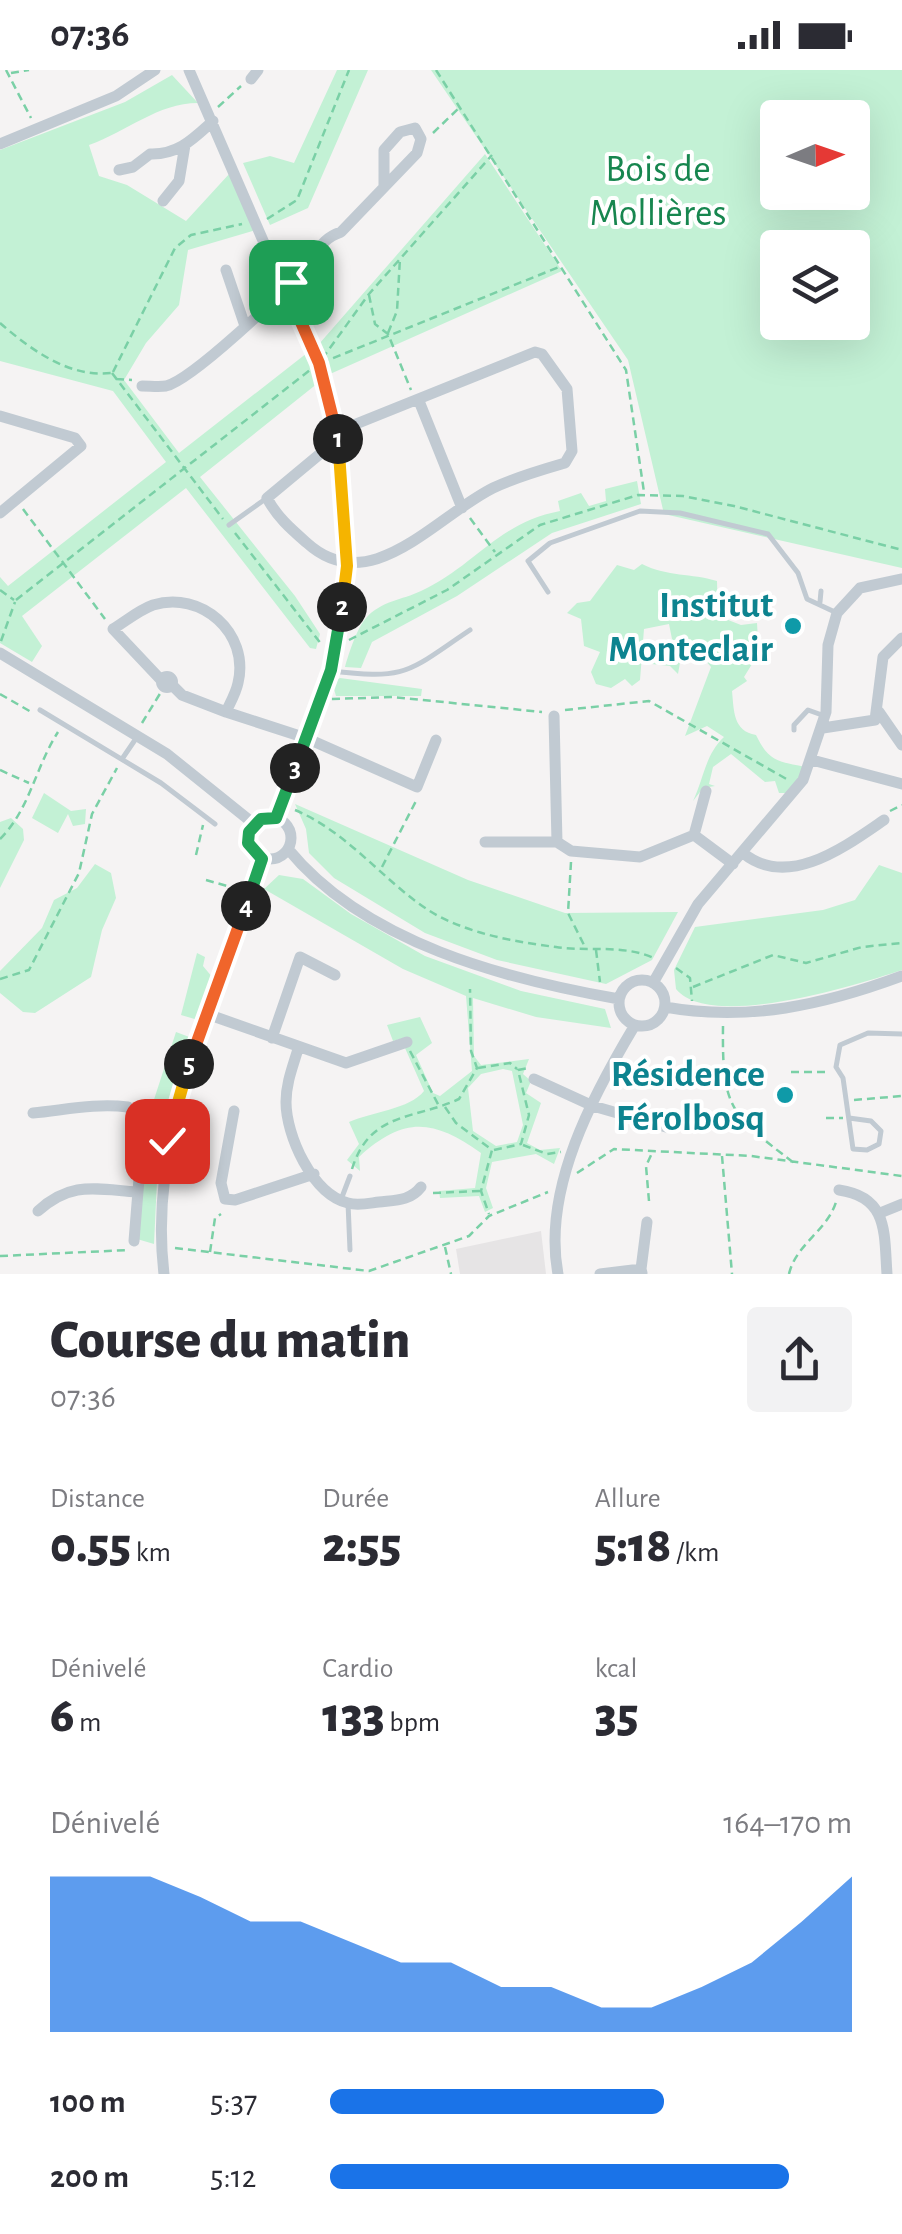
<!DOCTYPE html>
<html lang="fr">
<meta charset="utf-8">
<style>
:root{--surface:#fff;--page:#f2f2f3;--text:#2b2b33;--muted:#7c7c81;--accent:#1a73e8}
body{margin:0;font-family:"Alegreya Sans",sans-serif;background:var(--page);color:var(--text);height:100vh;display:flex;flex-direction:column;font-size:38px;white-space:nowrap}
*{box-sizing:border-box;margin:0}
p{font-size:32px;color:var(--muted)}
.icon{flex:none;width:55px;height:55px;fill:none;stroke:currentColor;stroke-width:2;stroke-linecap:round;stroke-linejoin:round}
.map{position:relative;height:1204px;overflow:hidden}
.details{display:flex;flex-direction:column;background:var(--surface);flex:1}
.details>*{flex:none}
.needle{width:65px;rotate:88deg}
.buttons{position:absolute;left:760px;top:30px;display:grid;gap:20px}
.buttons a{display:grid;place-items:center;width:110px;height:110px;border-radius:10px;background:var(--surface);box-shadow:0 10px 40px #0002;font-size:50px}
.pin{position:absolute;display:grid;place-items:center;width:85px;height:85px;color:#fff;margin:-42px;border-radius:20px;box-shadow:0 5px 15px #0006}
.km{position:absolute;width:50px;height:50px;margin:-25px;border-radius:50%;background:#222;color:#fff;font-size:28px;line-height:50px;text-align:center}
.round{display:grid;place-items:center;flex:none;width:105px;height:105px;border-radius:10px;background:var(--page)}
.head{display:flex;align-items:center;justify-content:space-between;height:170px;padding:0 50px}
h1{font-size:55px;font-weight:800;line-height:75px}
.stats{display:grid;grid-template-columns:repeat(3,1fr);gap:15px;height:170px;padding:10px 50px}
.stats div{display:grid;align-content:center}
.stats b{font-size:50px;font-weight:800}
.stats small{font-size:28px;font-weight:400}
.stats p{font-size:28px}
.chart{height:280px;padding:20px 50px}
.chart p{display:flex;justify-content:space-between}
.chart svg{width:100%;height:180px;margin-top:10px;fill:var(--accent);opacity:.7}
ul{padding:0 50px;list-style:none;font-size:32px}
li{display:grid;grid-template-columns:160px 120px 1fr;align-items:center;height:75px}
li i{height:25px;border-radius:12px;background:var(--accent)}
.status{display:flex;justify-content:space-between;align-items:center;height:70px;padding:0 50px;background:var(--surface);direction:ltr}
.status svg{height:28px;fill:currentColor}
.map>svg:first-child{display:block}
</style>
<div class="status"><b>07:36</b><svg viewBox="0 0 49 12"><path d="M0 12V9h3v3zM5 12V6h3v6zM10 12V3h3v9zM15 12V0h3v12zM26 1h20v11H26zM47 4h2v5h-2z"/></svg></div>
<div class="map">
<svg width="902" height="1204" viewBox="0 0 902 1204">
<rect width="100%" height="100%" fill="#f5f3f3"/>
<!-- education -->
<path fill="#e6e4e5" d="M541,1161l5,43h-86l-4,-25z"/>
<!-- green -->
<path fill="#c3f1d5" fill-rule="evenodd" d="M337,0h31l-60,138 -38,17 -27,-62 27,-7 24,7z
M431,0h471v498l-238,-54 -36,-154zM778,48h74v74h-74zM778,178h74v74h-74z
M172,5l26,28c-40,0 -72,29 -109,42l10,31 28,9 59,36 44,-48 26,57 -68,20 -9,55 -33,38 -22,37 55,73 128,-100 11,30 -118,94 95,119 25,38 -4,15 -6,-1 -124,-160 -164,128 20,30 -10,16 -32,-19v-66l8,9 158,-124 -53,-71 -113,-30v-211l125,-48z
M485,84l77,117 -232,103 -11,-30z
M637,411l4,23 -89,29 -95,63 -85,46 -11,26 -16,-1c4,-14 12,-39 21,-49 15,-17 36,-18 55,-27 53,-24 76,-68 139,-80l-2,-10 23,-8 8,13 17,-5 -1,-12z
M642,494c26,13 49,9 75,17l1,35 23,9 16,-2 1,17 -8,10 2,14 -8,13 3,4 -15,10c2,20 1,40 24,44 13,27 22,26 49,32l-16,26h-10l-4,-12 -10,1 -34,-28 -18,13 -4,17 6,2 -12,2 -10,13c11,-23 12,-46 31,-64l-17,-11 -22,10 26,-69 -19,-22 -10,6 -4,23 -8,-8 -18,-2 -4,-7 24,-18 -3,-15 -25,5 -4,51 -8,6 -7,-7 -14,9 -15,-4 -5,-12 9,-20 -16,-6 -3,-27 -14,-6 10,-10 13,-2 27,-36 17,5z
M340,608l82,11 -1,7h-85l-4,-14z
M44,723l27,18 15,-2 -1,15 -12,2 -5,-12 -10,19 -26,-15z
M295,734l173,76 97,33 113,-1 -26,48 -46,24 -109,-24 -72,-27 -91,-55 -25,-25 -3,-24z
M11,748l12,11 1,11 -24,48v-66z
M95,794l16,9 5,25 -14,32 -11,47 -56,36 -12,-1 -23,-19v-22l42,-43 12,-28 23,-12z
M879,795l23,8v97c-45,15 -192,61 -226,19l-2,-19 21,-43 128,-17 32,-10z
M279,805l24,4 48,35 74,42 96,35 84,18 6,19 -75,-11 -63,-19 1,58 7,9 48,-6 -6,15 8,7 -5,12 15,10 -14,40 13,7 20,-2 -6,16 -18,-10 -44,8 -6,26 7,20 -8,4 -6,-16 -39,2 -1,-7 36,-3 6,-35c-47,-33 -76,-38 -122,4l1,14 -13,-11 12,-16 -10,-22c23,-10 61,-13 75,-31l-19,-43 2,-11 -14,4 -6,-16 33,-8 12,26 -16,12 17,38 7,3 32,-25 -6,-75 -63,-27 -139,-80zM503,999l9,2 11,54 -6,17 -21,4 -23,-15 -5,-43 13,-14z
M197,883l8,4 -2,9 10,12 -15,42 -17,-5z
M176,962l16,6 -34,97 -12,-11z
M146,1072l12,18 -4,84 -17,-5z"/>
<g fill="none" stroke-linecap="round" stroke-linejoin="round">
<!-- path -->
<path stroke="#7ad0a6" stroke-width="2.5" stroke-dasharray="8 5" stroke-linecap="butt" d="M6,0l25,48
M436,0l190,300 18,122
M11,3l18,-3
M218,37l23,-21
M433,63l26,-25
M267,149l30,-19 52,-130
M369,225l6,29 13,10 23,56
M0,253c30,26 69,55 111,50
M388,263l9,-22 3,-53
M321,293l238,-96
M113,302l62,-124 16,-13 51,-11
M112,303l111,146
M116,309l16,1
M23,439l82,110
M470,448l25,34
M235,463l87,112
M0,520l14,10
M16,530l303,-237 50,-69 123,-139
M349,570l98,-50 93,-65 98,-30 45,1 51,10 168,44
M1,571l14,-39
M0,624l33,19
M332,629l61,-2 149,15
M565,640l84,-9 141,80
M142,653l19,-31
M0,700l29,13
M295,740c62,26 102,90 156,112 32,14 71,21 105,25 35,5 65,-3 98,11
M890,741l12,-6
M0,769c30,-30 35,-71 58,-107
M196,785l7,-30
M571,792l-3,51 16,32
M382,797l35,-68
M206,810l35,10
M596,880l4,32
M676,898l14,10 2,23
M0,909l29,-9 50,-97 13,-59 25,-46
M693,917l80,-32 33,8 56,-16 40,-4
M723,956c-1,83 7,88 71,137
M410,981l29,55
M478,998l32,-5 7,6
M791,1002h36
M854,1030l48,-4
M445,1037l11,16 36,27 -11,41 8,23
M826,1048h17
M523,1075l24,9 14,-2
M494,1080l27,-6 8,-29 -11,-45 11,-2
M722,1086l10,118
M352,1099c18,-58 62,-49 107,-70l18,-31 -6,-17 -1,-62
M577,1103l37,-24 137,7 151,20
M433,1123l47,-2
M649,1131l-3,-35 6,-13
M445,1177l6,27
M175,1178l194,23 100,-35 20,-20 59,-24
M210,1182l5,-34 6,-4
M0,1186l129,-6
M789,1204c7,-30 38,-43 47,-72"/>
<!-- service -->
<path stroke="#c1cad2" stroke-width="5" d="M229,455l35,-25
M548,522l-20,-31 22,-18 90,-32 40,2 88,21 30,39 9,26 30,14
M820,532l1,-11
M331,601c78,9 76,1 139,-41
M40,640l121,73 54,41
M794,660v-5l14,-15 14,5
M122,689l15,-22
M849,1048l22,3 10,10 -2,13 -12,6 -14,-1 -10,-71 -7,-11 4,-22 28,-12 34,1
M342,1127l8,-21
M348,1133l2,47"/>
<!-- minor -->
<path stroke="#c1cad2" stroke-width="11" d="M189,0l118,272
M251,9l7,-9
M0,74l116,-48 39,-26
M119,100l14,-3 17,-13c28,1 43,-15 63,-33
M163,131l16,-20 6,-36
M226,200l19,56
M535,282l7,2 25,35 5,62 -7,12c-24,7 -49,14 -72,25 -58,29 -123,112 -186,55 -16,-14 -30,-26 -40,-45l89,-74z
M142,316c8,0 17,1 24,0 26,-6 118,-94 139,-117 15,-16 13,-29 36,-37l76,-79 4,-14 -6,-11 -15,4 -16,18v35
M419,331l43,107
M0,346l75,22 6,8 -81,67
M0,583l167,101 87,70
M161.5 612a5.5 5.5 0 1 1 11 0a5.5 5.5 0 1 1-11 0Z
M162,611l-49,-52c13,-8 26,-19 40,-24 48,-15 97,28 85,78 -2,10 -8,20 -12,29l-44,-17 -10,-10
M226,642l80,26 111,49 19,-47
M879,642l23,33
M554,646l3,126
M823,658l52,-8 8,-63 19,-19
M812,690l90,24
M706,721l-12,44 39,29
M249 768a21 21 0 1 1 42 0a21 21 0 1 1-42 0Z
M276,748c62,-149 96,-280 48,-440
M485,772h72l14,9 69,6 54,-22
M288,779c77,94 217,130 331,150
M743,783c45,37 103,-7 141,-33
M619 933a23 23 0 1 1 46 0a23 23 0 1 1-46 0Z
M653,913l45,-79 105,-124 23,-68 2,-67 9,-32 23,-25 42,-9
M665,937c83,15 159,-2 237,-31
M207,944l139,49 61,-21
M272,968l28,-81 35,18
M298,979c-5,17 -12,34 -12,53 0,33 26,92 62,101 10,3 22,0 31,-1 17,-2 31,-1 42,-15
M534,1009l59,27 73,21
M234,1041l-13,72 4,16 10,1 79,-26
M33,1043c32,-3 62,-10 95,-6l20,30 19,4
M839,1120c50,7 45,44 48,84
M38,1141c33,-30 57,-22 99,-19
M880,1143l22,-9
M134,1171l9,-112
M641,1199l6,-47
M164,1204c-18,-150 59,-275 98,-415
M558,1204c-16,-85 35,-179 77,-249
M600,1204l41,-5 1,4"/>
</g>
<g fill="none" stroke-linecap="round" stroke-linejoin="round">
<!-- split-1 casing -->
<g stroke="#fff" stroke-width="20">
<path id="split-1" d="M291,212l-5,6 33,75 19,76"/>
</g>
<!-- split-2 casing -->
<g stroke="#fff" stroke-width="20">
<path id="split-2" d="M338,369l9,127 -5,41"/>
</g>
<!-- split-3 casing -->
<g stroke="#fff" stroke-width="20">
<path id="split-3" d="M295,698l36,-98 11,-63"/>
</g>
<!-- split-4 casing -->
<g stroke="#fff" stroke-width="20">
<path id="split-4" d="M246,836l16,-47 -14,-16 1,-11 12,-13 15,-1 19,-50"/>
</g>
<!-- split-5 casing -->
<g stroke="#fff" stroke-width="20">
<path id="split-5" d="M189,994l57,-158"/>
</g>
<!-- split-6 casing -->
<g stroke="#fff" stroke-width="20">
<path id="split-6" d="M167,1071l22,-77"/>
</g>
<!-- split-1 -->
<use href="#split-1" stroke="#f0652b" stroke-width="12"/>
<!-- split-2 -->
<use href="#split-2" stroke="#f5b400" stroke-width="12"/>
<!-- split-3 -->
<use href="#split-3" stroke="#22a559" stroke-width="12"/>
<!-- split-4 -->
<use href="#split-4" stroke="#22a559" stroke-width="12"/>
<!-- split-5 -->
<use href="#split-5" stroke="#f0652b" stroke-width="12"/>
<!-- split-6 -->
<use href="#split-6" stroke="#f5b400" stroke-width="12"/>
</g>
<!-- markers -->
<g fill="#0f9aa8" stroke="#fff" stroke-width="4">
<circle cx="793" cy="556" r="10"/>
<circle cx="785" cy="1025" r="10"/>
</g>
<g text-anchor="middle" stroke-width="8" stroke-linejoin="round" paint-order="stroke">
<!-- park labels -->
<g font-size="38" fill="#17864f" stroke="#fff">
<text x="658" y="111">Bois de<tspan x="658" dy="44">Mollières</tspan></text>
</g>
<!-- culture labels -->
<g font-size="38" font-weight="bold" fill="#0d838f" stroke="#fff" text-anchor="end">
<text x="773" y="547">Institut<tspan x="773" dy="44">Monteclair</tspan></text>
<text x="765" y="1016">Résidence<tspan x="765" dy="44">Férolbosq</tspan></text>
</g>
</g>
</svg>
<div class="buttons">
<a><svg class="needle" viewBox="-14 -14 28 28"><path d="M0-13l5 13h-10z" fill="#e53935"/><path d="M0 13l5-13h-10z" fill="#7c7c81"/></svg></a>
<a><svg class="icon" aria-label="layers" viewBox="0 0 24 24"><path d="M12 4l9 5-9 5-9-5zM3 14l9 5 9-5"/></svg></a>
</div>
<div class="pin" style="left:291px;top:212px;background:#1e9e55"><svg class="icon" aria-label="arrive" viewBox="0 0 24 24"><path d="M6 21V4h12l-3 4 3 4H6"/></svg></div>
<div class="pin" style="left:167px;top:1071px;background:#d93025"><svg class="icon" aria-label="check" viewBox="0 0 24 24"><path d="M5 12l5 5 9-10"/></svg></div>
<b class="km" style="left:338px;top:369px">1</b>
<b class="km" style="left:342px;top:537px">2</b>
<b class="km" style="left:295px;top:698px">3</b>
<b class="km" style="left:246px;top:836px">4</b>
<b class="km" style="left:189px;top:994px">5</b>
</div>
<section class="details">
<div class="head"><div><h1>Course du matin</h1><p>07:36</p></div><a class="round"><svg class="icon" aria-label="share" viewBox="0 0 24 24"><path d="M12 15V3M7 8l5-5 5 5M5 13v7h14v-7"/></svg></a></div>
<div class="stats">
<div><p>Distance</p><b>0.55<small> km</small></b></div>
<div><p>Durée</p><b>2:55</b></div>
<div><p>Allure</p><b>5:18<small> /km</small></b></div>
</div>
<div class="stats">
<div><p>Dénivelé</p><b>6<small> m</small></b></div>
<div><p>Cardio</p><b>133<small> bpm</small></b></div>
<div><p>kcal</p><b>35</b></div>
</div>
<div class="chart"><p><span>Dénivelé</span>164–170 m</p>
<svg viewBox="0 0 160 44" preserveAspectRatio="none"><path d="M0 44V6L10 6L20 6L30 11L40 17L50 17L60 22L70 27L80 27L90 33L100 33L110 38L120 38L130 33L140 27L150 17L160 6V44z"/></svg>
</div>
<ul>
<li><b>100 m</b>5:37<i style="width:64%"></i></li>
<li><b>200 m</b>5:12<i style="width:88%"></i></li>
</ul>
</section>
